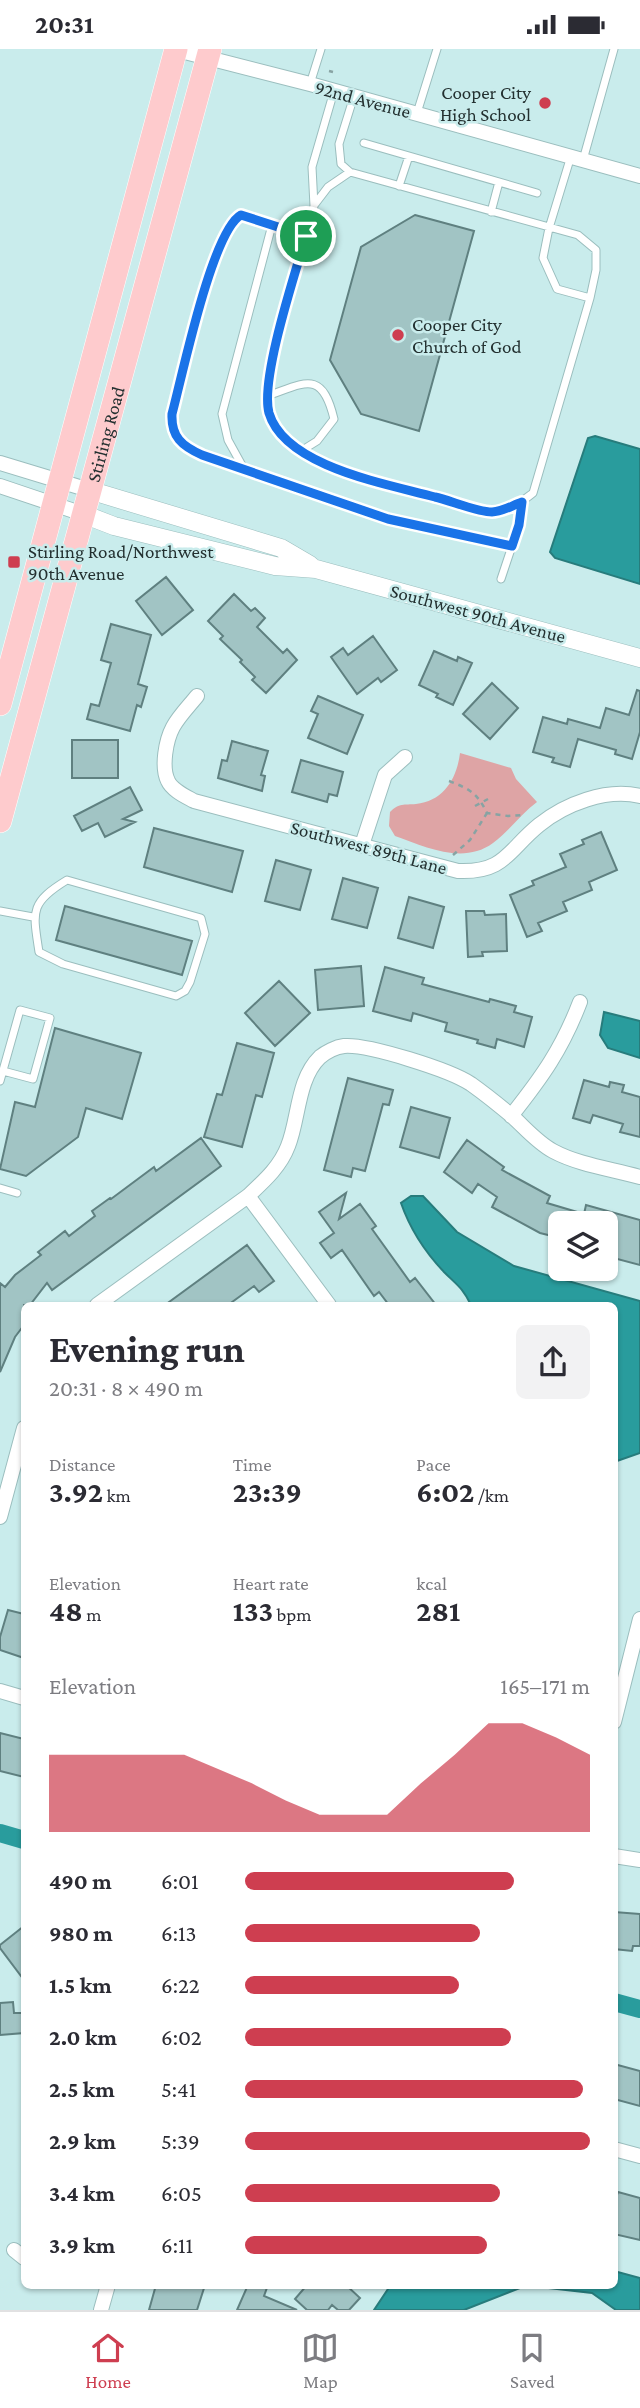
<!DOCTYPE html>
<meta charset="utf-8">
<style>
:root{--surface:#fff;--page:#f2f2f3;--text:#2b2b33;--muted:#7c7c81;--line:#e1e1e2;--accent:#ce3e50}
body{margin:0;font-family:"Crimson Pro",serif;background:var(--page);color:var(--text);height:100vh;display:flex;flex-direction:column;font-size:26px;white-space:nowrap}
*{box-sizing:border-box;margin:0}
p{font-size:23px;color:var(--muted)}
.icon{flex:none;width:38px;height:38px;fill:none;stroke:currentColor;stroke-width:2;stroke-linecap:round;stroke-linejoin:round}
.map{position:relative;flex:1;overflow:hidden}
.panel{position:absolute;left:21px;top:1253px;width:597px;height:987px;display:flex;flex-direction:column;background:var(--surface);border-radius:10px;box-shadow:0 2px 5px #0004}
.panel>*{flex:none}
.fabs{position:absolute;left:548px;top:1162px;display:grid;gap:14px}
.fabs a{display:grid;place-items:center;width:70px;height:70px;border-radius:10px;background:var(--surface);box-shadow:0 2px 5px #0004;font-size:35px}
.pin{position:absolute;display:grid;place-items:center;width:60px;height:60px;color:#fff;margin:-30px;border:4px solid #fff;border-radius:50%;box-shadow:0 2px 7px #0007}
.round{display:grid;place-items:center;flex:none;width:74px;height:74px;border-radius:10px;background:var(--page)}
.summary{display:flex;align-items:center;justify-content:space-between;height:119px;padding:0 28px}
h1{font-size:38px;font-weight:700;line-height:52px}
.figures{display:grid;grid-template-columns:repeat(3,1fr);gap:10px;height:119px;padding:7px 28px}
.figures div{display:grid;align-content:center}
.figures b{font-size:30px;font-weight:700}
.figures small{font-size:19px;font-weight:400}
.figures p{font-size:19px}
.chart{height:196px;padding:14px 28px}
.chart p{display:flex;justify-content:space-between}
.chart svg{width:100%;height:126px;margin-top:7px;fill:var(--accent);opacity:.7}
ul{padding:0 28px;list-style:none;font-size:23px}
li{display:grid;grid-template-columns:112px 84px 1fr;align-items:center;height:52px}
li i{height:18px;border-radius:9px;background:var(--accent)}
.status{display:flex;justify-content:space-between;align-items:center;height:49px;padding:0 35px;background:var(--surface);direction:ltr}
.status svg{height:19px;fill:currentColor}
.dock{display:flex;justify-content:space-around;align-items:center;height:98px;border-top:2px solid var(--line);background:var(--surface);font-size:19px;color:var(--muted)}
.dock a{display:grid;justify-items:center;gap:4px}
.dock .current{color:var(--accent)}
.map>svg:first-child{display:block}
</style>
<div class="status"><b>20:31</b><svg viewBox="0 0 49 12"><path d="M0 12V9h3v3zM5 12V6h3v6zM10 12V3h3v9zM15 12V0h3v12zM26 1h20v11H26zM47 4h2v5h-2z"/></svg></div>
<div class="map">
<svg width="640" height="2261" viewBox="0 0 640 2261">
<rect width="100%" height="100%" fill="#c9ecec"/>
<!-- green -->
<path fill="#dea4a5" d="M460,704l51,15 5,11 21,23c-16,12 -28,29 -44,41 -30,22 -67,4 -98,-7l-6,-10 1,-14c9,-9 14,-7 26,-8 28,-3 41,-26 44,-51z"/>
<!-- water -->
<path fill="#299c9d" stroke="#277c7c" stroke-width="2" d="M595,387l45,13v135l-85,-26 -5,-6 38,-114z
M604,963l36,9v37l-32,-10 -8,-13z
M411,1147h12l34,36 57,34 126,35v152l-26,9v-157h-143c-8,-17 -14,-20 -27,-33 -19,-20 -34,-43 -43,-69z
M614,2222l26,7v32h-24l-24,-17 -61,-7 83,-1z
M390,2237v-1l135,1 -61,24h-90z"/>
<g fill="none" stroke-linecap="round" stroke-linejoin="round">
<!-- canal -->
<path stroke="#299c9d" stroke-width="18" d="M0,1784l24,7
M614,1953l26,7"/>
</g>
<!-- building -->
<path fill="#a1c4c4" stroke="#5f8080" stroke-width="2" d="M415,166l59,16 -55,200 -58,-17 -31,-54 31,-113z
M166,528l27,33 -31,25 -26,-34z
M234,545l17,17 4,-3 10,10 -8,9 26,26 4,-4 10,11 -31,33 -14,-13 3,-3 -15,-15 2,-2 -22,-21 3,-3 -15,-15z
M111,575l40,11 -13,49 9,3 -6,20 -4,-2 -7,26 -43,-12 4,-15 8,2 12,-43 -10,-3z
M373,587l24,34 -16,12 -3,-4 -21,16 -26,-37 12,-9 5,7z
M434,602l23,10 1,-4 14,6 -19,42 -17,-8 2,-3 -19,-9z
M492,634l26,25 -28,31 -27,-25z
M637,641l3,1v41l-8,27 -17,-5 1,-4 -38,-11 -8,28 -18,-5 2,-4 -21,-6 10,-35 24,7 1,-5 32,9 6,-20 23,7z
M318,647l45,19 -16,39 -39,-16 10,-24 -7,-3z
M72,691h46v38h-46z
M232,692l36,10 -7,24 4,1 -3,15 -44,-13 4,-18 5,1z
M301,711l42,12 -6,24 -8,-2 -2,8 -35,-10z
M130,738l12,23 -19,9 12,3 -30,15 -7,-14 -16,8 -8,-15z
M154,779l89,23 -11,41 -88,-25z
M601,783l16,38 -28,12 3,8 -29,12 4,9 -29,12 4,8 -15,6 -17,-42 24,-10 -2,-4 34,-14 -6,-13 24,-10 -2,-4z
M276,811l35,10 -11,40 -35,-9z
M343,829l35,10 -11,40 -35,-9z
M409,848l35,10 -11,41 -35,-10z
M65,857l127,35 -10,34 -126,-35z
M466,862h18l1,4 21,-1 1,37 -25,1 1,4 -15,1z
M361,917l3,40 -46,4 -3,-40z
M385,918l39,11 -2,6 67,18 1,-3 26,7 -2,6 18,5 -8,30 -27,-8 -2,9 -18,-5 1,-3 -33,-9 2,-8 -34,-10 -2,8 -38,-10z
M279,932l31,32 -35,33 -30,-33z
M55,979l86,25 -19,66 -36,-11 -8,29 -52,39 -26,-7 15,-67 20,5z
M237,994l37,10 -12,44 -6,-2 -14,52 -38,-10 13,-43 5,1z
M348,1029l45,12 -4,15 -6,-1 -18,67 -12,-3 -2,9 -27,-7z
M584,1031l25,7 1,-5 14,3 -2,7 18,5v40l-20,-5 3,-8 -30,-9 -3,8 -17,-5z
M411,1058l39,11 -11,40 -39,-11z
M201,1089l20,28 -169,124 -5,-7 -17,22h-6v20l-9,12 -15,35v-89l5,4 10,-12 26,-20 -3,-3 27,-21 4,5 26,-20 -3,-5 18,-13 1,1 43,-32 2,4z
M467,1091l37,27 -2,3 48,26 -3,7 37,11 2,-9 54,15v45l-34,-9v-33h-46v15l-20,-5 -48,-26 5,-10 -19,-13 -6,9 -28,-21z
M346,1144l-7,26 21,-15 16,22 -4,3 38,53 5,-4 21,27h-47l-10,-13 -5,4 -32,-46 -11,8 -11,-15 14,-10 -15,-21z
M247,1196l27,36 -15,11 -5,-6 -26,19h-63z
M8,1561l16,4v44l-24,-8v-13z
M0,1684l24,6v38l-24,-6z
M614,1863l26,2v32h-7l-1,5 -18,-2z
M24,1877v54l-24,-32v-3z
M13,1953l1,11h10v20l-24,2v-32z
M614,2015l26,7v35l-26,-7z
M618,2143l22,6v42l-26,-6v-30z
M156,2236h49l-8,25h-48z
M248,2236h20l-4,11 33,14h-60z
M307,2236h39l14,13 -11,12h-11l-6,-5 -4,5h-21l-12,-11z"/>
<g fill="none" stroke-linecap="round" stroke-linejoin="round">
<!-- service casing -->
<g stroke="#9bbebe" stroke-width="9">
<path id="service" d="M310,35l11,-35
M334,42l-22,76 2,39 -44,166c-2,23 -4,43 11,62 29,39 161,64 211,78 16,-4 28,-8 41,-19l57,-195 6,-28v-20l-18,-15 -228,-63 -9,-8 -2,-20 15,-48
M417,64l20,-64
M364,94l173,50
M571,107l-22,72 -6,30 14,31 33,9
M583,111l31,-111
M399,137l10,-30
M315,155l13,-17 22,-15
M491,163l8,-30
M306,187l-65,-21c-28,14 -59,163 -69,199 -1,23 10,31 30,41l186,64 124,27
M267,347c38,-13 55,-27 67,23l-17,22 -16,10
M244,420l-16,-29 -6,-26 50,-189
M501,530l18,-54 3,-23
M67,831l134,38 4,16 -15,48 -5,9 -9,5 -113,-32 -24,-12c-6,-40 -10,-49 28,-72z
M0,862l33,6
M0,1032l20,-71 30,8 -17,61 -30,-8
M0,1139l17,5"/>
</g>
<!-- minor casing -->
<g stroke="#9bbebe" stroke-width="16">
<path id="minor" d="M173,0l137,35 330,92
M0,414l89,27
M0,437l83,28
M197,647c-8,10 -18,20 -24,31 -7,13 -12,40 -5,54 4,9 17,15 26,20l264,70c47,2 50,-21 81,-46 26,-21 67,-37 101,-29
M362,796l23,-70 20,-18
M511,1067c31,-39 51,-67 69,-114
M248,1147l81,109
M97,1256l151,-109c16,-15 32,-29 40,-50 11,-27 9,-67 32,-89 6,-5 16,-10 24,-11 24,-2 106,24 127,38 14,10 29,22 42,33 13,12 25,26 40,34 26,14 59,18 87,26
M0,1468l24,-89
M0,1642l24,7
M614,1673l26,-103
M614,1807l26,4
M614,2100l26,7
M14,2201l10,8
M101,2261l7,-25"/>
</g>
<!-- tertiary casing -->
<g stroke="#9bbebe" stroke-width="19">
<path id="tertiary" d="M89,441l192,58 29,17
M83,465l31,12 161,40 41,3 324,89"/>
</g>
<!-- primary casing -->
<g stroke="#fff" stroke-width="24">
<g id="primary">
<path d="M0,655l176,-655"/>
<path id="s1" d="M0,772l210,-772"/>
</g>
</g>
<!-- path -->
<path stroke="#88a3a3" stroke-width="2.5" stroke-dasharray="5 5" stroke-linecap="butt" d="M329,22l4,1
M449,732c21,8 28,12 38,32l21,3 16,-1
M475,757l13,-7
M453,806l17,-15 17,-27"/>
<!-- service -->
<use href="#service" stroke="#fff" stroke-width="7"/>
<!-- minor -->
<use href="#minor" stroke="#fff" stroke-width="14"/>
<!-- tertiary -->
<use href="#tertiary" stroke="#fff" stroke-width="18"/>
<!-- primary -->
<use href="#primary" stroke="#fecbcd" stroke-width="23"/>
</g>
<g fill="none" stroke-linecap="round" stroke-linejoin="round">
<!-- route casing -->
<g stroke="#fff" stroke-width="14">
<path id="route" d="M241,166l65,21c-11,38 -46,143 -37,177 16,54 119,71 166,84 14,3 43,15 57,15 10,0 21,-7 30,-10l-3,23 -7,21 -124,-27 -186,-64c-20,-9 -31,-18 -30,-41 10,-37 40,-183 69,-199z"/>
</g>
<!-- route -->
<use href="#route" stroke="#1a73e8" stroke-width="9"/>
</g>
<!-- markers -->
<g fill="#ce3e50" stroke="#c9ecec" stroke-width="2.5">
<circle cx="545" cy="54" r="7"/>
<circle cx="398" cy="286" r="7"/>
<rect x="7" y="506" width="14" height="14" rx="3.5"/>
</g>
<g text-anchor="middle" stroke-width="5" stroke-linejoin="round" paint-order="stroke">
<!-- poi labels -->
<g font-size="19" fill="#233030" stroke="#c9ecec" text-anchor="start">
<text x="531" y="50" text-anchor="end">Cooper City<tspan x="531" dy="22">High School</tspan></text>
<text x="412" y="282">Cooper City<tspan x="412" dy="22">Church of God</tspan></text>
<text x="28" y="509">Stirling Road/Northwest<tspan x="28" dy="22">90th Avenue</tspan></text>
</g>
<!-- street labels -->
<g font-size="19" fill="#233030" stroke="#c9ecec">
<text transform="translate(363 50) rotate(15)" y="7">92nd Avenue</text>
<text dy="7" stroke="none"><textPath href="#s1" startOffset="401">Stirling Road</textPath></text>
<text transform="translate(478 564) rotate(15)" y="7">Southwest 90th Avenue</text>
<text transform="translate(369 798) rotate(15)" y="7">Southwest 89th Lane</text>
</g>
</g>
</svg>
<div class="fabs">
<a><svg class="icon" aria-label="layers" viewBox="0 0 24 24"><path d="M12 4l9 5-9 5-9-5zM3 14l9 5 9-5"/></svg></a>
</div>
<div class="pin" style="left:306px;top:187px;background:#1e9e55"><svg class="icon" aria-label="arrive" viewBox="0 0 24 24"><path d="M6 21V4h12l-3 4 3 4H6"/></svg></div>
<section class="panel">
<div class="summary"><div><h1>Evening run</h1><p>20:31 · 8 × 490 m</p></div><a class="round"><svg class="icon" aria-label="share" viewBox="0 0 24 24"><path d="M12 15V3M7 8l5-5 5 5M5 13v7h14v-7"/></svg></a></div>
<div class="figures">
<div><p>Distance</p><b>3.92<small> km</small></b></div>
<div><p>Time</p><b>23:39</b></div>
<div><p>Pace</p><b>6:02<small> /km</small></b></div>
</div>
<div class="figures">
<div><p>Elevation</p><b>48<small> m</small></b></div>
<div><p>Heart rate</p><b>133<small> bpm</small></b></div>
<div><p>kcal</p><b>281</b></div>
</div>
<div class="chart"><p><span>Elevation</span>165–171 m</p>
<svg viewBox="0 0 160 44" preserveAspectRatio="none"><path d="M0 44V17L10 17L20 17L30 17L40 17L50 22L60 27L70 33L80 38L90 38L100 38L110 27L120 17L130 6L140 6L150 11L160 17V44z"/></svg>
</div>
<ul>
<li><b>490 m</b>6:01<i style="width:78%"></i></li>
<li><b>980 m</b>6:13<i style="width:68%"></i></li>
<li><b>1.5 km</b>6:22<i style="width:62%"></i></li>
<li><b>2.0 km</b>6:02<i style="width:77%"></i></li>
<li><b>2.5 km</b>5:41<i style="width:98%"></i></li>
<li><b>2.9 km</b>5:39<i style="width:100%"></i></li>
<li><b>3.4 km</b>6:05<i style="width:74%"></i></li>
<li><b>3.9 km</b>6:11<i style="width:70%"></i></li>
</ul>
</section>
</div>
<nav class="dock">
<a class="current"><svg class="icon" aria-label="home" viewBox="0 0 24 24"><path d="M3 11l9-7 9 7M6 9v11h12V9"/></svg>Home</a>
<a><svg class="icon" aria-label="map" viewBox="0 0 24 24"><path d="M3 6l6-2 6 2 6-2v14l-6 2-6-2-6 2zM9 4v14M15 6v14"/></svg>Map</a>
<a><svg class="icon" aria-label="saved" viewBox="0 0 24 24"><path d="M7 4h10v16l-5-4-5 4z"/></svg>Saved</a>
</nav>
